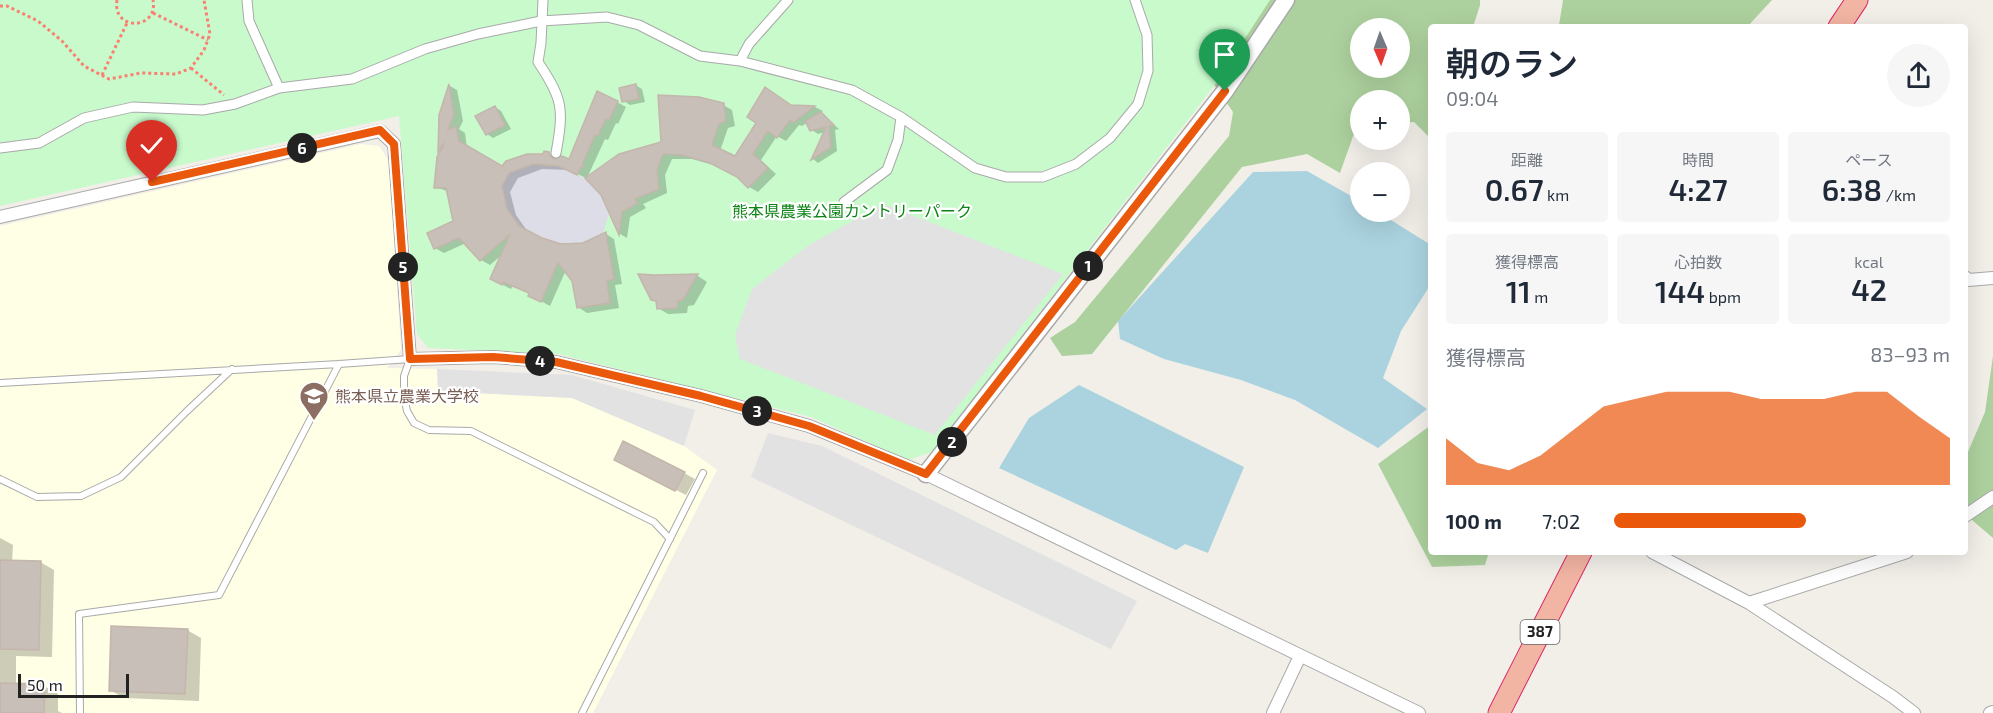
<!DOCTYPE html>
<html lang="ja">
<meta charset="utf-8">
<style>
:root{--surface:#fff;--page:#f6f6f7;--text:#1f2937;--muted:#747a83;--accent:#ea580c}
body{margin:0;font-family:"Exo 2","Noto Sans JP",sans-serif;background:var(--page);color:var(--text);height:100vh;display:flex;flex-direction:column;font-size:22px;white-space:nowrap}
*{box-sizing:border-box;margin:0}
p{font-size:20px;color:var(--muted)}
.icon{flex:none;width:33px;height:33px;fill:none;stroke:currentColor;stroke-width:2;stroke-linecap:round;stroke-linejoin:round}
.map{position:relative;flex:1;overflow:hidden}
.drawer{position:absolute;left:1428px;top:24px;width:540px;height:531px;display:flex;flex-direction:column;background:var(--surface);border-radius:6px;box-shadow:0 6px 24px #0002}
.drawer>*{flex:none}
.needle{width:39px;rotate:178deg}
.controls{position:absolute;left:1350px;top:18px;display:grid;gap:12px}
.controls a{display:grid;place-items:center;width:60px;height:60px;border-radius:50%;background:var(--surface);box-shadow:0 6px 24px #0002;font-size:30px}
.scale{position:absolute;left:18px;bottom:15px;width:111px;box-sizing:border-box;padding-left:6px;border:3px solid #222;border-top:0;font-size:16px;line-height:21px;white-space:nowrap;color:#222;-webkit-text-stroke:4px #fff;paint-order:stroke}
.pin{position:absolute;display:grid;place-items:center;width:51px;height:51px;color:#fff;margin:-62px -26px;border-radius:50% 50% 50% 0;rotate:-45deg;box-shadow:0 0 6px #0007}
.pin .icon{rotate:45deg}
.km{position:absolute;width:30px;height:30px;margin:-15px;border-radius:50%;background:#222;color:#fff;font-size:16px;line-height:30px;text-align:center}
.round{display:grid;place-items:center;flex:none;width:63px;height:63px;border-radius:32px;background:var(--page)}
.head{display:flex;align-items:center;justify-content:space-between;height:102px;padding:0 18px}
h1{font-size:33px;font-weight:600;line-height:45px}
.figures{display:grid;grid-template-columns:repeat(3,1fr);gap:9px;height:102px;padding:6px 18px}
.figures div{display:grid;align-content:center;border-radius:6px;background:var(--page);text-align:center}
.figures b{font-size:30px;font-weight:600}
.figures small{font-size:16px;font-weight:400}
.figures p{font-size:16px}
.chart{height:168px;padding:12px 18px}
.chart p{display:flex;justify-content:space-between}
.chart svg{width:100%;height:108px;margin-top:6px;fill:var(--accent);opacity:.7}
ul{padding:0 18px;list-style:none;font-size:20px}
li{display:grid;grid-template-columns:96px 72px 1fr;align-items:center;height:45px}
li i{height:15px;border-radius:8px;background:var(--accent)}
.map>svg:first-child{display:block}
</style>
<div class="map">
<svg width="1993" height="713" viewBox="0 0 1993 713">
<rect width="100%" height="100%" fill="#f2efe9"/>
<!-- education -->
<path fill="#ffffe5" d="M361,144l18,2 10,15 12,189 -14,18 50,1 1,22 134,7 112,48 33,24 -124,243h-593v-487z"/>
<!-- forest -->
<path fill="#add19e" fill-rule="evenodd" d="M1186,0h294v5l-7,22h-42v112l-17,-17 -14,1v-23h-40v27l-4,1 -16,45 -33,-19 -65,13 -150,187 -30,2 -12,-18 25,-16 154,-186 4,-24 -25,-36zM1360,28h40v40h-40z
M1563,0h209l-25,27h-186l-2,-2z
M1993,356v182l-28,-24v-55l20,-47z
M1431,425v127h58l-4,13 -53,2 -54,-103z"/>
<!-- park -->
<path fill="#c8facc" d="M0,0h1270l-56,86 -282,366 -24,8 -97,-43 -253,-63 -130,-6 -11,-14 -18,-218 -399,90z"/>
<!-- parking -->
<path fill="#e2e2e2" d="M883,204l180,70 -128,161 -195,-76 -5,-24 17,-46 57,-44z
M437,369l135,6 123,35 -11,36 -112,-48 -134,-7z
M768,433l54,13 315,155 -26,48 -360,-172z"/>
<!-- plaza -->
<path fill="#dddde8" d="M533,164l26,2 27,13 15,16 8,19 -6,19 -20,10 -22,1 -19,-6 -22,-12 -13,-17 -5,-23 7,-13z"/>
<!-- water -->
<path fill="#aad3df" d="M1307,171l53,30v11h18l53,33v37l-2,5 -28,44 -18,47 44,31 -49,39 -83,-48 -54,-20 -77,-21 -44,-20 -2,-18 135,-149z
M1079,385l165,82 -36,86 -23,-9 -9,6 -177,-82 30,-50z"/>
<!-- shadow -->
<path fill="#0003" d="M635,85l7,4 3,13 -15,3 -6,-4z
M450,86l7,4 6,31 -4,8 6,4 2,15 35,19 47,-13 10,5 10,1 48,-58 9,5 -8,17 -2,-1 -8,17 -3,-1 -18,39 76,-35 60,-38 9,5 3,16 -7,2 -8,23 16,7 57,-52 22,1 8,4 -3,2 19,16 -4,1 2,21 -19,12 -5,-4 12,-27 -7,2 -6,-4 -4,-8 -6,4 -3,-1 -13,16 -9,-5 -16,24 15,14 -18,18 -9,-5 -11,-10 -18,-10 -28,-8h-20l-7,16 2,18 -24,11 3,4 -16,9 -3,21 -7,-4 -18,-39 -14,-16 -19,-9 -27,-1 -24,9 -8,14 6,23 12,17 14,8 19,5h23l22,-11 8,5 8,45 -7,1 4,23 -32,5 -9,-6 -5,-27 -7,-10 -16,36 -11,-6 -8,-7 -18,-8 -2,4 -10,-5 3,-31 -14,12 -9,-5 -15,-17 -22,10 -9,-5 20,-26 -6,-30 -13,-5 6,-34 -2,-2v-35z
M495,107l6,4 10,18 -18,9 -6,-4z
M698,276l9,6 -13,23 -6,1 -1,7 -19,1 -10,-6 -1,-6 -5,-3 3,-22z
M626,465l58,8 11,6 -9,16z
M0,538l13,7 -1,17h28l14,8 -2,87 -36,-1v29l28,1 14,8v17l4,2h-62z
M187,630l14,8 -2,63 -75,-3 -14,-8z"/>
<!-- building -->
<path fill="#c7bfb8" stroke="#c4b6ab" stroke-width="1.5" d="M449,84l5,31 -6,15 8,-4 3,15 43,25 4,-5 21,-7h16l1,-3 5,1 1,4 4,3 8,-3 7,3 28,-68 21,10 -9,19 -3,-1 -8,17 -3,-1 -12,28v4h-2l-4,8 -18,-9 -26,-2 -24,9 -7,13 5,23 12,17 23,12 19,6 22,-1 23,-11 8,47 -7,2 3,22 -33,5 -5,-27 -14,-18 -17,39 -13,-6 1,-3 -26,-11 -1,3 -12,-6 20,-45 -30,27 -21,-23 -25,11 -7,-16 26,-12 -7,-33h-12l3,-31 6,-10v-3l-5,8 1,-37z
M636,84l3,15 -17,3 -3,-14z
M765,87l26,18 24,1 -22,17 -3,-3 -13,18 -9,-7 -15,23 15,14 -20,20 -11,-11 -27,-14 -28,-8 -19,-1 -6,16 2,19 -24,10 3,4 -16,9 -3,23 -18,-40 -16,-17 34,-24 42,-12 -3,-47 41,2 25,6 2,18 -7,3 -7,21 23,11 21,-33 -9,-6z
M495,106l10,19 -19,10 -11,-19z
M821,112l13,13 -5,1 2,21 -20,13 15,-33 -16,4 -5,-10z
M638,274l17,1 43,-1 -15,26 -5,1 -1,7 -20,1 -1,-8 -5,-1z
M623,441l62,31 -10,19 -61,-31z
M0,560l41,1 -2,89 -39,-1z
M111,626l77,3 -3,65 -76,-3z
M0,683l45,1 -1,29h-44z"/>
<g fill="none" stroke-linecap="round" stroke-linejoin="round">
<!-- service casing -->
<g stroke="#a9a9a9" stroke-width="8">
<path id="service" d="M0,383l339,-19 71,-5 -6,17v21l3,14 7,12 15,7 42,1 183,91 16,17
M0,479l37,18 44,-1 40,-19 65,-65 46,-43
M80,713l-1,-99 140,-19 120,-231
M582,713l121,-240"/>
</g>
<!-- pedestrian casing -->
<g stroke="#a9a9a9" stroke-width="11">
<path id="pedestrian" d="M247,0l2,21 30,67
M543,0l-2,43 -3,19c25,37 26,47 18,91
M740,61l9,-17 39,-44
M0,148l39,-5 45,-25 49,-11 70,3 32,-6 44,-16 73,-9 73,-30 53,-15 63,-13 66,-4 32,8 61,31 40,5 112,29 49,27 74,51 31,9h37l33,-13 34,-26 28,-34 10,-33 -1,-36 -12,-35
M844,202l43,-32 11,-30 3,-23"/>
</g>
<!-- minor casing -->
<g stroke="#a9a9a9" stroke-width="14">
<path id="minor" d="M0,217l380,-86 14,13 16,215 83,-2 63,5 145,34 108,30 117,48 493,239
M1965,277l3,3 25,-2
M1965,516l28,-19
M1652,552l97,51 144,94 21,16
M1749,603l158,-51
M1273,713l27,-57
M1990,713l3,-1"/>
</g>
<!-- tertiary casing -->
<g stroke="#a9a9a9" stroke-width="19">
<path id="tertiary" d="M926,474l299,-383 61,-91"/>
</g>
<!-- trunk casing -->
<g stroke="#dc2a67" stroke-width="23">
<path id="trunk" d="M1839,27l18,-27
M1499,713l82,-161"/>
</g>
<!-- path -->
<path stroke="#fa8072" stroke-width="3" stroke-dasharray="3 3" stroke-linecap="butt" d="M117,0c-5,32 42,30 36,0
M0,6h7l31,15 24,20 22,25 25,13 32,-6 35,1 15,-6 13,-18 6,-16 -6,-34
M153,13l55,27
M191,68l33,27
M102,75l25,-52"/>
<!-- service -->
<use href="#service" stroke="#fff" stroke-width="6"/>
<!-- pedestrian -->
<use href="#pedestrian" stroke="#fff" stroke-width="9"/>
<!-- minor -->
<use href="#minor" stroke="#fff" stroke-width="12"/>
<!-- tertiary -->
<use href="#tertiary" stroke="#fff" stroke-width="16"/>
<!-- trunk -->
<use href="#trunk" stroke="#f2b4a3" stroke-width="21"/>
</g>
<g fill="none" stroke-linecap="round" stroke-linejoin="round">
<!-- route casing -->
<g stroke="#fff" stroke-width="12">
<path id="route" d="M152,182l228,-52 14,14 16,215 83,-2 63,5 145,34 108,30 117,48 299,-383"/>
</g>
<!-- route -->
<use href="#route" stroke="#ea580c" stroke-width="8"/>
</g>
<!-- icons -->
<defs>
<g id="university-pin" transform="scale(1.5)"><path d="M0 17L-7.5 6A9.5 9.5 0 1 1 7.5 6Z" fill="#8d6e63" stroke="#fff"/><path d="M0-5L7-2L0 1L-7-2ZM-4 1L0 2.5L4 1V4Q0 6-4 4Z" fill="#fff"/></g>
</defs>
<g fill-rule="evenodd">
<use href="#university-pin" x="314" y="396"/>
</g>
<g text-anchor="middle" stroke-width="4.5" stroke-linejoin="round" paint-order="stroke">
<!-- shield labels -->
<rect fill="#fff" stroke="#646464" stroke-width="1.5" x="1520.5" y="620" width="39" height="24" rx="4.5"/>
<g font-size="15" font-weight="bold" fill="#222">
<text x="1540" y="637">387</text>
</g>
<!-- park labels -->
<g font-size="16" fill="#0c8416" stroke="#fff">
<text x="852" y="217">熊本県農業公園カントリーパーク</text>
</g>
<!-- education labels -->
<g font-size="16" fill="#785e54" stroke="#fff" text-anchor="start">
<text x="335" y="402">熊本県立農業大学校</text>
</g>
</g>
</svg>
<div class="controls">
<a><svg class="needle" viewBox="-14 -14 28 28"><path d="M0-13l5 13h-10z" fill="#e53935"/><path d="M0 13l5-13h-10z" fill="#747a83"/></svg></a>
<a>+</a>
<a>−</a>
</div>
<div class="scale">50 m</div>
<div class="pin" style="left:1225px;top:91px;background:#1e9e55"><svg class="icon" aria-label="arrive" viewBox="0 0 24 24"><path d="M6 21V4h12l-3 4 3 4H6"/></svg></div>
<div class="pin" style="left:152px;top:182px;background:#d93025"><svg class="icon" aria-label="check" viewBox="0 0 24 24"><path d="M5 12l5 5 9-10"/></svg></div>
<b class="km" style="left:1088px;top:266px">1</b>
<b class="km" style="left:952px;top:442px">2</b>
<b class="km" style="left:757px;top:411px">3</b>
<b class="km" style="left:540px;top:361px">4</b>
<b class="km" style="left:403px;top:267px">5</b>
<b class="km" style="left:302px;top:148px">6</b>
<section class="drawer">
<div class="head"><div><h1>朝のラン</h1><p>09:04</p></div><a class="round"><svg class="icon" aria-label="share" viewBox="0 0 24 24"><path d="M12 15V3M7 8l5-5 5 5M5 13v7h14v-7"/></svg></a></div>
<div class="figures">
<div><p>距離</p><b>0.67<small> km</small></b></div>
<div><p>時間</p><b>4:27</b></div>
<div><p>ペース</p><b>6:38<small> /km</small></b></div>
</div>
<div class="figures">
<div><p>獲得標高</p><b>11<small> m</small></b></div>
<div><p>心拍数</p><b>144<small> bpm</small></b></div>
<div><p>kcal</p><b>42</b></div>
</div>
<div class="chart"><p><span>獲得標高</span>83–93 m</p>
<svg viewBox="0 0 160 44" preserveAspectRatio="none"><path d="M0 44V25L10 35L20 38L30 32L40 22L50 12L60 9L70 6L80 6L90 6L100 9L110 9L120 9L130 6L140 6L150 16L160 25V44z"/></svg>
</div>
<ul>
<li><b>100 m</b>7:02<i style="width:57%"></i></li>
</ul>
</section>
</div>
